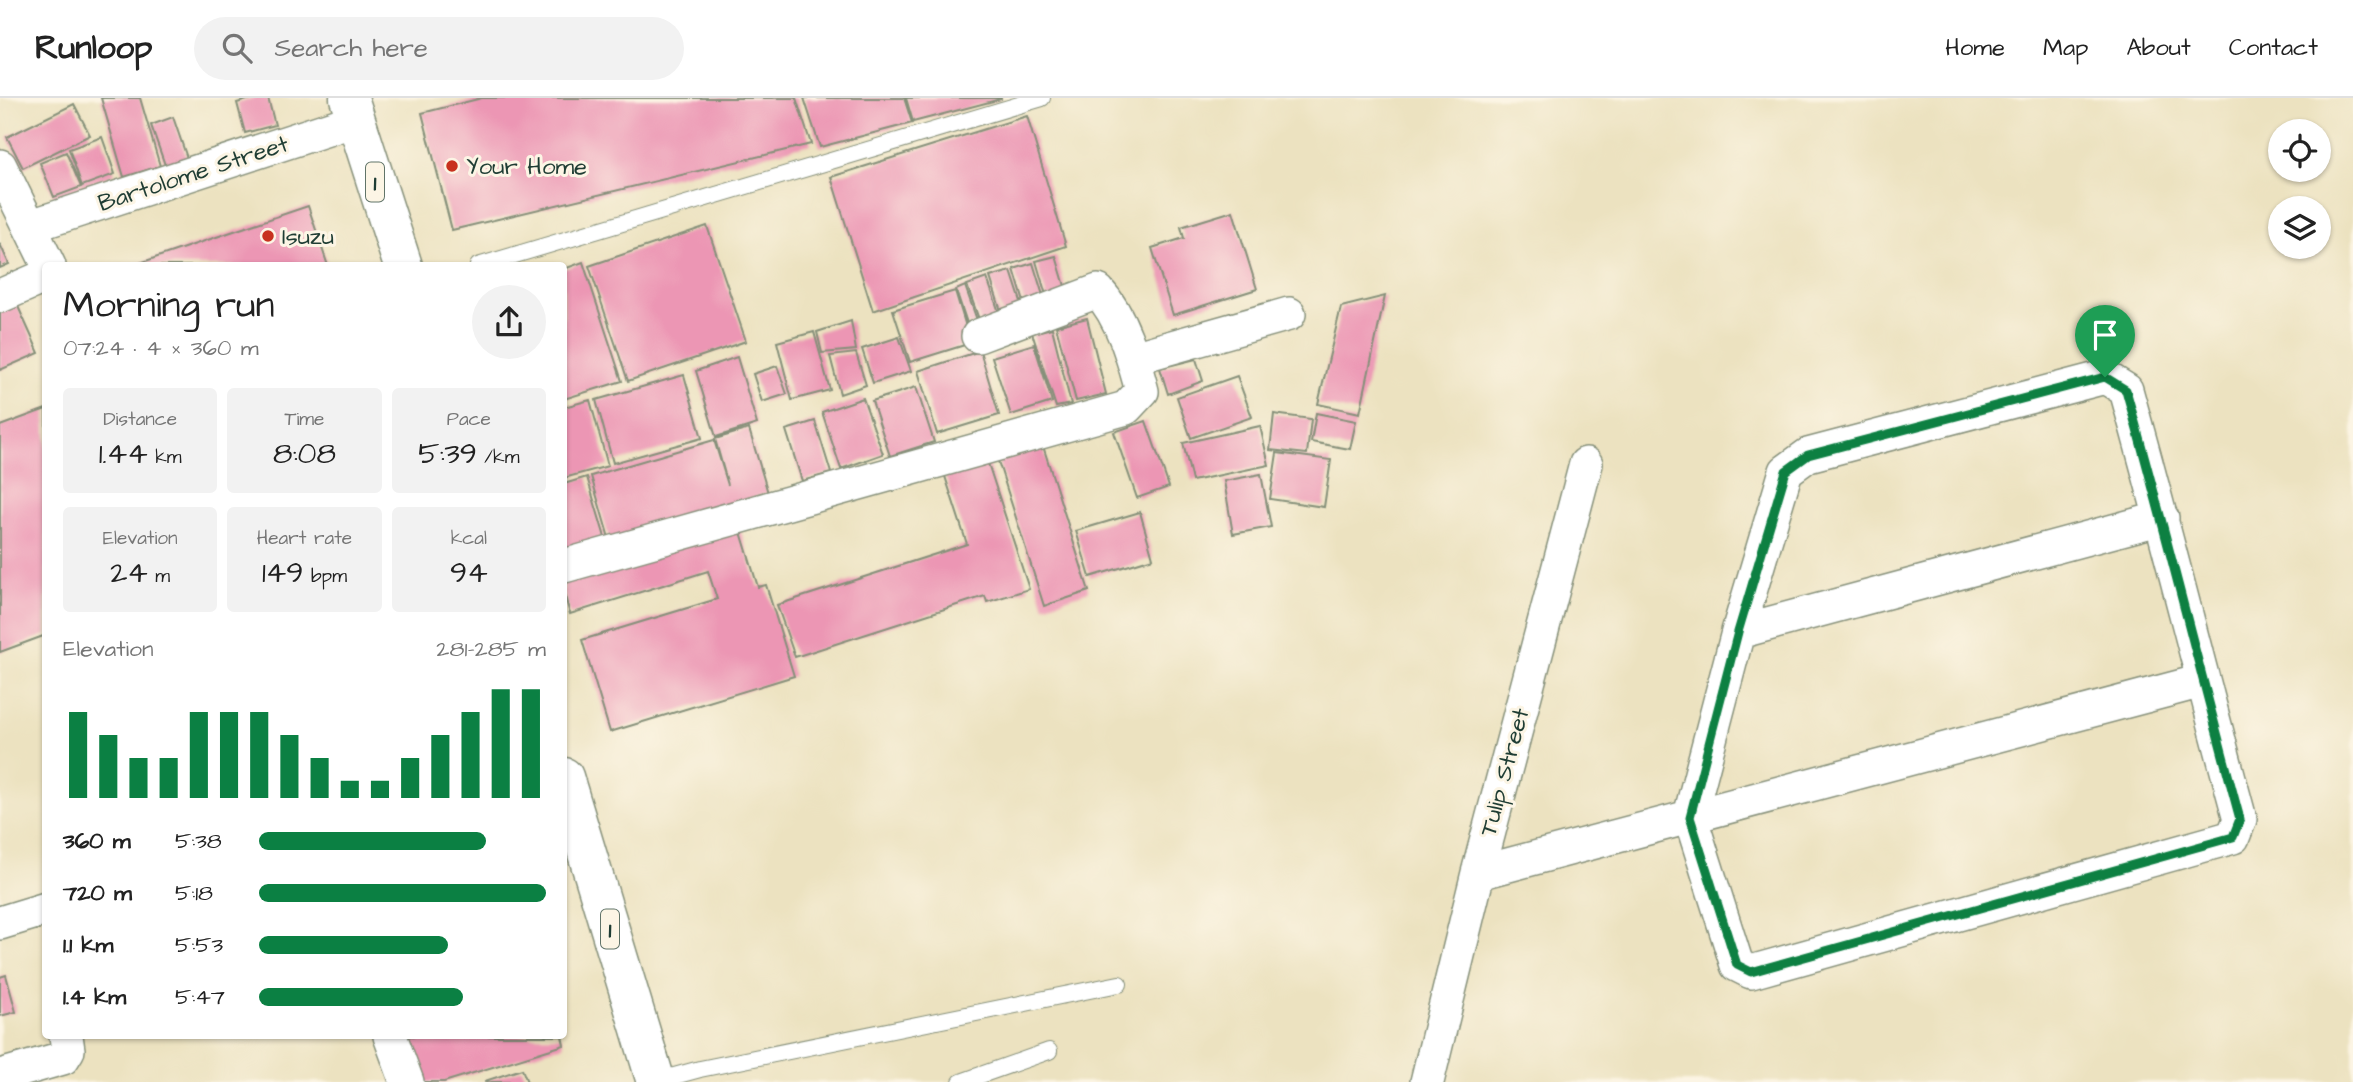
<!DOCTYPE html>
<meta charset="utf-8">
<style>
:root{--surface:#fff;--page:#f2f2f2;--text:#222;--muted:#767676;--line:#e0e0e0;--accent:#0b8043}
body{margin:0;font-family:"Architects Daughter",sans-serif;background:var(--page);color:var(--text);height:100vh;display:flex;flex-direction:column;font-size:26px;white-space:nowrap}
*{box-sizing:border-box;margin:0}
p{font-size:23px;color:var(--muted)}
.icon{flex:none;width:38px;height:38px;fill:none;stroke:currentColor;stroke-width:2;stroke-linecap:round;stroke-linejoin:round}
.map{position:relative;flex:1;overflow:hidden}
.side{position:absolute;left:42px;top:164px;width:525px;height:777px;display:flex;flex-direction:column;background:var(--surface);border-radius:7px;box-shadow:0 2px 5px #0004}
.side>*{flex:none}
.controls{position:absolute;left:2268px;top:21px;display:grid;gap:14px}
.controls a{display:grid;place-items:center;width:63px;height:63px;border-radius:50%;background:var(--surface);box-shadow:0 2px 5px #0004;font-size:35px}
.pin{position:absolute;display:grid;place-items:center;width:60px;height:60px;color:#fff;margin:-72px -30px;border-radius:50% 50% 50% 0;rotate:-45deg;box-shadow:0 0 7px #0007}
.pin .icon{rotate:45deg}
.round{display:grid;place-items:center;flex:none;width:74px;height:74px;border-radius:37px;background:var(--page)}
.overview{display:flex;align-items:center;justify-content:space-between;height:119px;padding:0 21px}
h1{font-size:38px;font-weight:600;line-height:52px}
.metrics{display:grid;grid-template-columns:repeat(3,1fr);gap:10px;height:119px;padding:7px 21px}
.metrics div{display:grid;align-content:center;border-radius:7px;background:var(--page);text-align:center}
.metrics b{font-size:30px;font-weight:600}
.metrics small{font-size:19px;font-weight:400}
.metrics p{font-size:19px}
.chart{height:196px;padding:14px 21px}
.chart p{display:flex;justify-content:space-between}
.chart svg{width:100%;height:126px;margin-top:7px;stroke:var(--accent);stroke-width:6}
ul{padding:0 21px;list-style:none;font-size:23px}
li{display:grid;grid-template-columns:112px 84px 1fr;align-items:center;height:52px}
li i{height:18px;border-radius:9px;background:var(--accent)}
header{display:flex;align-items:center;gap:42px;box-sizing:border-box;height:98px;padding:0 35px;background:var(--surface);border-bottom:2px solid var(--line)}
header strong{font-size:33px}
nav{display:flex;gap:38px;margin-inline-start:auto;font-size:24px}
.search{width:490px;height:63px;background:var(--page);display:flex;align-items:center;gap:18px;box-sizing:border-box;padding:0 24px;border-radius:38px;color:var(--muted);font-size:26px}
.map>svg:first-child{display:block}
</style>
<header>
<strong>Runloop</strong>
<div class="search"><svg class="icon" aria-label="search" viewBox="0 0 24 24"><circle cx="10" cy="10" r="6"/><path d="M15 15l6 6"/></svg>Search here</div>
<nav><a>Home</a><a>Map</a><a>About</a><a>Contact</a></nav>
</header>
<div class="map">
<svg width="2353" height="984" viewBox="0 0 2353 984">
<rect width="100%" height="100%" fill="#fcf5e5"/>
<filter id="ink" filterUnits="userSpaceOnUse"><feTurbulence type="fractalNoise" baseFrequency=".0143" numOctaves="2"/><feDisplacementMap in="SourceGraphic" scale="14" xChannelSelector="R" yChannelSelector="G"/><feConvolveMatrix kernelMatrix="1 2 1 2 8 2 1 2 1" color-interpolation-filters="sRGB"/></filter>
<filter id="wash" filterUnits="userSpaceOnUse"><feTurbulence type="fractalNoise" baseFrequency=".00686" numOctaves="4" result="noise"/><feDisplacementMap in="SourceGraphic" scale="28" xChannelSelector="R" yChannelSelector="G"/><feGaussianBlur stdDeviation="1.57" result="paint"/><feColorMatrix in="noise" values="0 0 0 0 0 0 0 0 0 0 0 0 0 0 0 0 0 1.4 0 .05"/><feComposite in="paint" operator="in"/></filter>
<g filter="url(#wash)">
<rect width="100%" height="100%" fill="#ece2c0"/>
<g id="blocks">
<!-- building -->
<path fill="#ec96b4" d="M101,0h39l20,68 -36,11z
M254,0h14l7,27 -30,8 -8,-30z
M482,0h314l15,46 -359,86 -30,-117z
M804,0h100l8,25 -92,24z
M906,0h95v1l-88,23z
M74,6l16,31 -67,33 -16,-31z
M1027,18l39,130 -193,65 -42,-134z
M173,19l14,41 -22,7 -14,-40z
M102,39l13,37 -33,12 -13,-37z
M66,54l15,35 -27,10 -14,-34z
M308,108l20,60h-197z
M1233,113l24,78 -84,26 -21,-67 32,-10 -3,-11z
M707,128l39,115 -118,40 -39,-115z
M0,146l9,20 -9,4z
M1056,158l12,40 -20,6 -12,-41z
M583,164l39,119 -58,18v-130z
M1033,165l12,39 -19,7 -12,-40z
M1011,173l13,40 -21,6 -13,-40z
M987,180l15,43 -20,7 -15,-43z
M965,188l13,37 -10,3 -12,-36z
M955,193l16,52 -61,19 -17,-52z
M1385,198l-25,117 -42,-9 23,-97z
M16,204l23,51 -39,17v-62z
M1087,220l19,76 -30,7 -20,-75z
M851,223l5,29 -34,3 -5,-21z
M1052,230l19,76 -15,3 -24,-74z
M814,234l16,58 -38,10 -15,-58z
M899,239l12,34 -38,12 -11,-34z
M1034,246l18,58 -41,13 -19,-58z
M980,253l19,64 -62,19 -19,-63z
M856,255l10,32 -26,9 -10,-38z
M737,259l20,67 -41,13 -20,-66z
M1196,261l7,22 -35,13 -8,-26z
M777,268l10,28 -25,8 -9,-28z
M684,277l18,63 -89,25 -17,-63z
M1237,278l15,41 -61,21 -14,-41z
M916,289l18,55 -44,14 -18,-55z
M863,300l20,56 -42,15 -19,-57z
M590,302l18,66 -44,12v-71z
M46,311v226l-46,17v-226z
M1316,315l40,8 -6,28 -39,-7z
M1274,316l37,5 -4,35 -37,-4z
M815,323l16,52 -29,8 -16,-51z
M1146,323l23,66 -32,11 -23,-66z
M1260,328l9,39 -77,16 -9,-38z
M749,331l19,64 -157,52 -20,-69 123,-36 14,45 -13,-46z
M1043,348l46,145 -45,15 -46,-145z
M1277,355l54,7 -7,47 -54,-8z
M985,356l44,135 -42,13 -2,-6 -190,61 -18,-52 190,-61 -25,-77z
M1261,376l10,53 -38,7 -9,-53z
M587,379l20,67 -43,13v-73z
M1140,414l13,46 -63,19 -14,-46z
M737,421l21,68 8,-2 28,91 -184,56 -28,-92 135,-41 -9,-28 -138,43 -6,-21v-21z
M6,877l10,37 -16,4v-39z
M407,938h155l2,9 -120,37h-22z
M522,971l5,13h-42v-1z"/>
</g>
</g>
<g filter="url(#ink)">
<use href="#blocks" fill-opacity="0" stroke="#86907a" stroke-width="2"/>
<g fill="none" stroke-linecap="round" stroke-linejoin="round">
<!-- lane casing -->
<g stroke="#86907a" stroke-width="18">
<path id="lane" d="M478,168l564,-168
M656,983l44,-12 419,-85
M961,984l88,-31"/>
</g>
<!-- street casing -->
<g stroke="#86907a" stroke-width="36">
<path id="street" d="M0,68l49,100
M31,128l324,-106
M0,198l46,-20
M1133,260l156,-44
M2105,279l21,13c40,142 75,286 114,429l-7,18 -482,135 -14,-7 -47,-149 48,-184 48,-161 22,-16z
M564,468l562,-158 16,-17c-9,-34 -20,-74 -44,-100l-120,45
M1738,534l424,-114
M1478,775l724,-192
M0,825l46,-14
M390,938l17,46
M0,978l63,-18 5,-8 -2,-14
M1427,984l51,-209 108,-409"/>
</g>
<!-- highway casing -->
<g stroke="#86907a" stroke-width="41">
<path id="highway" d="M349,0l54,168
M564,679l92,305"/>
</g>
<!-- lane -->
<use href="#lane" stroke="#fff" stroke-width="16"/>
<!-- street -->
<use href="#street" stroke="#fff" stroke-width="33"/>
<!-- highway -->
<use href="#highway" stroke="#fff" stroke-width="38"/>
</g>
</g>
<g fill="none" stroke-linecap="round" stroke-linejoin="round" filter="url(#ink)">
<!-- route casing -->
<g stroke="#fff" stroke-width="14">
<path id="route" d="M2105,279l21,13c40,142 75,286 114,429l-7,18 -482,135 -14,-7 -47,-148 48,-185 48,-161 22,-16z"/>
</g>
<!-- route -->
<use href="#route" stroke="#0b8043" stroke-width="9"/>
</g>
<!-- markers -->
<g fill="#c8321e" stroke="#fcf5e5" stroke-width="2.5">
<circle cx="452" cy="68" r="7"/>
<circle cx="268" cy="138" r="7"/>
</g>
<g text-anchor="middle" stroke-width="6" stroke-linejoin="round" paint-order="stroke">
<!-- shield labels -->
<g fill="#fcf5e5" stroke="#617469" stroke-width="2">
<rect x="366" y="64.5" width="18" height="39" rx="5"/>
<rect x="601" y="811.5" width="18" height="39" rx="5"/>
</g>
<g font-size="23" font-weight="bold" fill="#1f3d34">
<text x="375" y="92">1</text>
<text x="610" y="839">1</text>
</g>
<!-- poi labels -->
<g font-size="24" fill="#1f3d34" stroke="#fcf5e5" text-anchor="start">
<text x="466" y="76">Your Home</text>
<text x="282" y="146">Isuzu</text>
</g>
<!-- street labels -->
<g font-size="24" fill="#1f3d34" stroke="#fcf5e5">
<text transform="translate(193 75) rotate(-18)" y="8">Bartolome Street</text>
<text transform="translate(1504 674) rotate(-75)" y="8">Tulip Street</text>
</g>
</g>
</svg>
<div class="controls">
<a><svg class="icon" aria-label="locate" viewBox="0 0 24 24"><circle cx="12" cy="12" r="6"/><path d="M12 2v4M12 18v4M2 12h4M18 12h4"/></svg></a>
<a><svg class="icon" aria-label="layers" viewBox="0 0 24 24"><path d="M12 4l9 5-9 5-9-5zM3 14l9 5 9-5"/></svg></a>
</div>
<div class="pin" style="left:2105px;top:279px;background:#1e9e55"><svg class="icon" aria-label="arrive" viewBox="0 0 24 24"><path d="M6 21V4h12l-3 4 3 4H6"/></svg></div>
<section class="side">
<div class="overview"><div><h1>Morning run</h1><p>07:24 · 4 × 360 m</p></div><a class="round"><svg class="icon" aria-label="share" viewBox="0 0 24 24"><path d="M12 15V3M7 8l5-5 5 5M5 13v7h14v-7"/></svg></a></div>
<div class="metrics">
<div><p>Distance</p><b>1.44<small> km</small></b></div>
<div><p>Time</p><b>8:08</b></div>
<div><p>Pace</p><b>5:39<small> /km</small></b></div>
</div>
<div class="metrics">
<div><p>Elevation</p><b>24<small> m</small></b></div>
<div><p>Heart rate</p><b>149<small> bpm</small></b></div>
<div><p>kcal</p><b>94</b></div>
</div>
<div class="chart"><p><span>Elevation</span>281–285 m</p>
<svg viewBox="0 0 160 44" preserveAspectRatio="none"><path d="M5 44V14M15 44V22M25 44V30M35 44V30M45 44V14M55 44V14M65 44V14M75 44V22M85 44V30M95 44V38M105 44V38M115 44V30M125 44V22M135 44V14M145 44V6M155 44V6"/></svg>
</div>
<ul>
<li><b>360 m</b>5:38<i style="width:79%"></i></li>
<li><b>720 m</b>5:18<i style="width:100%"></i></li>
<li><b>1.1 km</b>5:53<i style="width:66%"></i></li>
<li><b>1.4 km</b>5:47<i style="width:71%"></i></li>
</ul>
</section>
</div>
